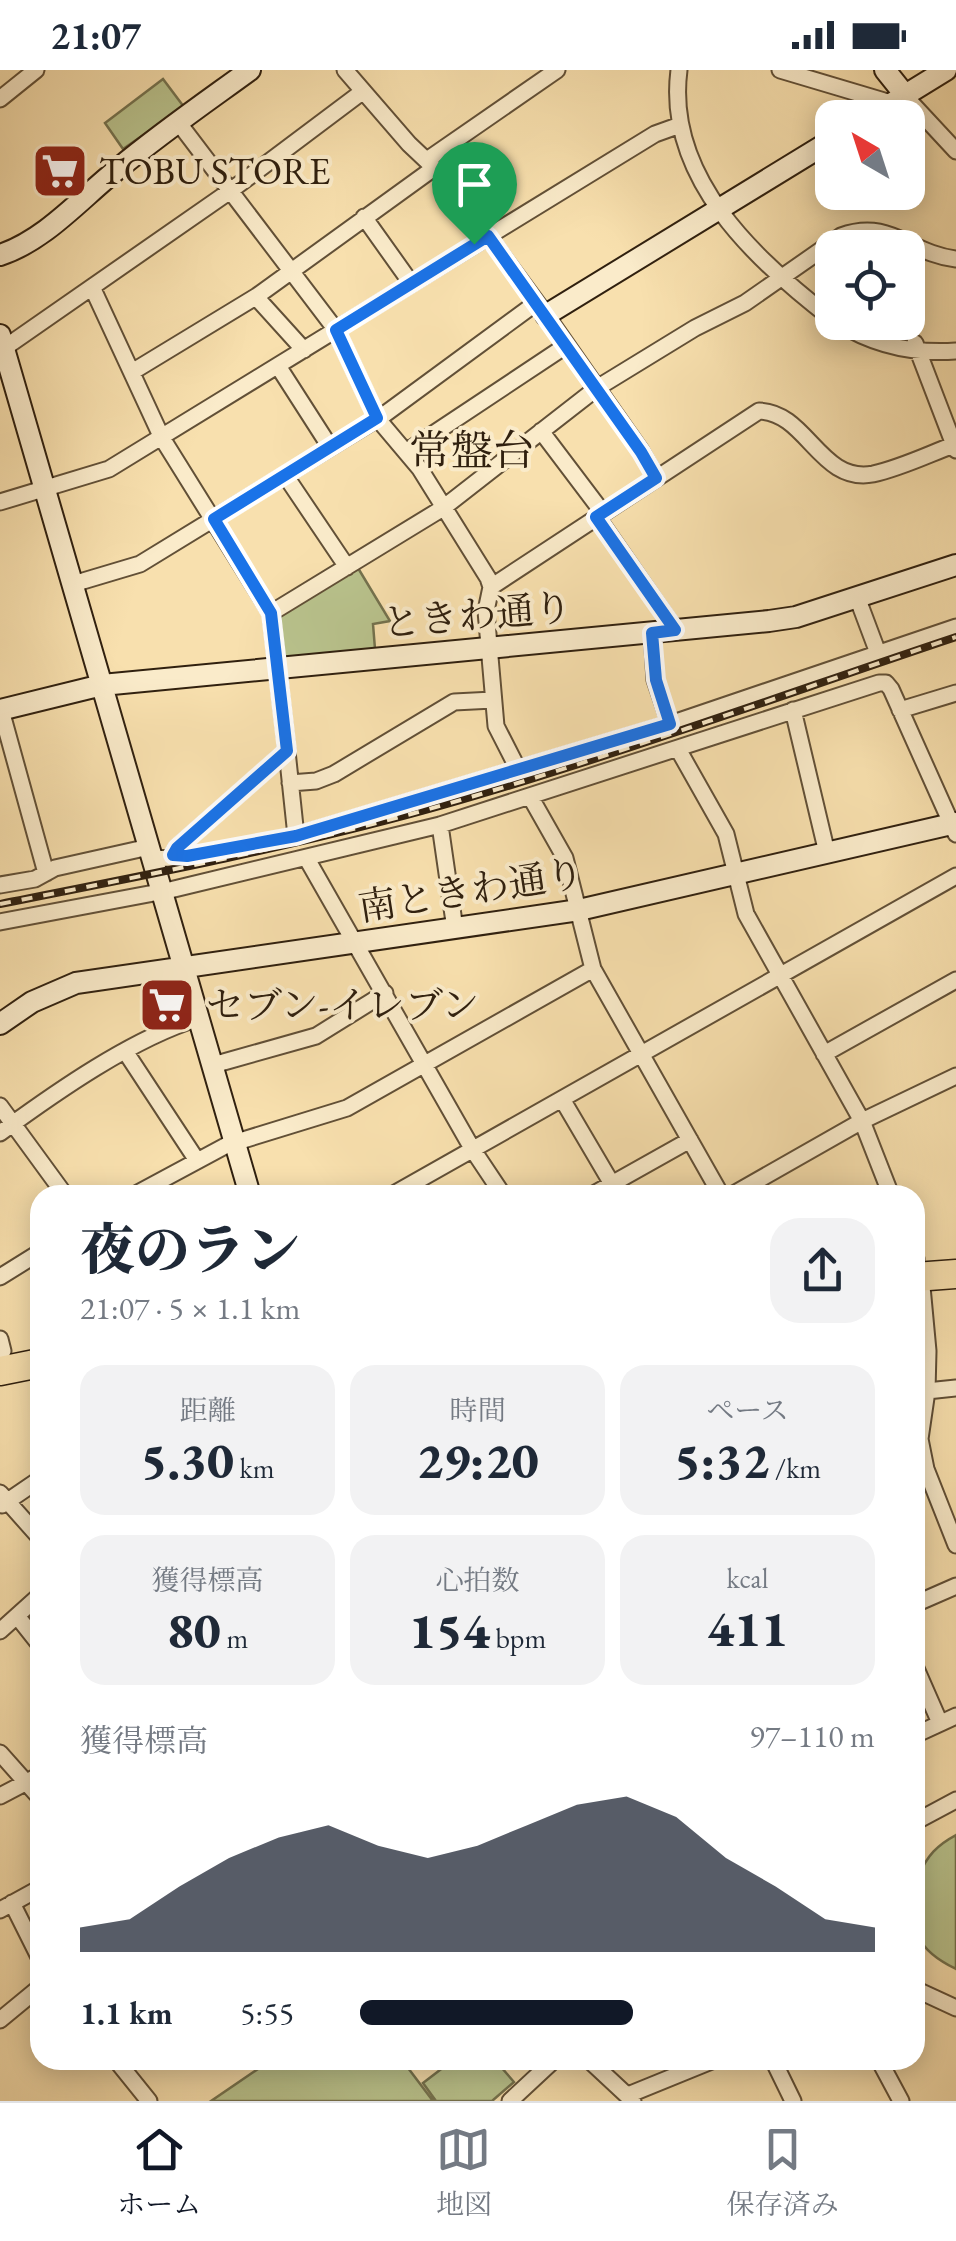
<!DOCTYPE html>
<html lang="ja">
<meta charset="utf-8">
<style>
:root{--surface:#fff;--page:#f2f2f3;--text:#1f2937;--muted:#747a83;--line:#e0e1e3;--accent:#111827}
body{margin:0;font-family:"EB Garamond","Noto Serif JP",serif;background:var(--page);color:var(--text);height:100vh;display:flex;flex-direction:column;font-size:38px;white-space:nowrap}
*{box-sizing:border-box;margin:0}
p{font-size:32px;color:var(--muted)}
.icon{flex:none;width:55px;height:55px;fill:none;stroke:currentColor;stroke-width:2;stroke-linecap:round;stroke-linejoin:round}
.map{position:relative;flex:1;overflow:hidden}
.panel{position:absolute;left:30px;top:1115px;width:895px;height:885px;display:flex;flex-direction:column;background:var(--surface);border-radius:30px;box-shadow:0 5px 25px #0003}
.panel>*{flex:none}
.needle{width:65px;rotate:321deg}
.fabs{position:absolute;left:815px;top:30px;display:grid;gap:20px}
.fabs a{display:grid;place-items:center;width:110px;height:110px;border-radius:20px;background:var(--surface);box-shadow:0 5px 25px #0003;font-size:50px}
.pin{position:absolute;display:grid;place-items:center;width:85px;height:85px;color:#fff;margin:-102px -42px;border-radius:50% 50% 50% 0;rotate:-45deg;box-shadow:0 0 10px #0007}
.pin .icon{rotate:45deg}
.round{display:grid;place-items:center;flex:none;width:105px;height:105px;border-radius:30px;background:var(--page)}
.head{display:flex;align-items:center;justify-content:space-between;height:170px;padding:0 50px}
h1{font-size:55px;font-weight:800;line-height:75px}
.stats{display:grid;grid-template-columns:repeat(3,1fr);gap:15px;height:170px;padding:10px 50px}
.stats div{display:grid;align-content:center;border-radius:25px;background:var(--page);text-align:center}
.stats b{font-size:50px;font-weight:800}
.stats small{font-size:28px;font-weight:400}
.stats p{font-size:28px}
.chart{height:280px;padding:20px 50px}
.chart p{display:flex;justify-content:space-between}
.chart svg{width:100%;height:180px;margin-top:10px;fill:var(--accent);opacity:.7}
ul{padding:0 50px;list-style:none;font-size:32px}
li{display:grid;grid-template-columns:160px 120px 1fr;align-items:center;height:75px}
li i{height:25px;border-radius:12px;background:var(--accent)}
.status{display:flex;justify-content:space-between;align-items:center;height:70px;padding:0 50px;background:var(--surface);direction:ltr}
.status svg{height:28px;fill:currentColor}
.tab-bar{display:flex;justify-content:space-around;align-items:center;height:140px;border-top:2px solid var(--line);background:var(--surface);font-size:28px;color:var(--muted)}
.tab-bar a{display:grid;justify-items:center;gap:5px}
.tab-bar .on{color:var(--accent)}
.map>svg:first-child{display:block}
</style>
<div class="status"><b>21:07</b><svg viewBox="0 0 49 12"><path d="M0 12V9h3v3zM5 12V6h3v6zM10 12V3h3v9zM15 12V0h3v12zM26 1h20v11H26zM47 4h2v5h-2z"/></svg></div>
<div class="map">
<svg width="956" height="2031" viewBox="0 0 956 2031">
<rect width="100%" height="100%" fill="#f8e0ae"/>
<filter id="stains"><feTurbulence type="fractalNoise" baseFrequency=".002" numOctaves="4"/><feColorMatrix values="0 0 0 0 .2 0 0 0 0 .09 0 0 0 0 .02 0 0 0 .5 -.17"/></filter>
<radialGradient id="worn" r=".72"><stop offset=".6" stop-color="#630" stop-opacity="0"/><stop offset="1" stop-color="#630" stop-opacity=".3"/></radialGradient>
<!-- green -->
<path fill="#b9c38d" stroke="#74724e" stroke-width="2.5" d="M163,9l21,28 -61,42 -18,-26z
M358,498l32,53 -17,3 2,25 -92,9 -4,-39 3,-5z
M956,1765v134c-49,-24 -41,-43 -41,-92l4,-2c8,-19 18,-30 37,-40z
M271,1990h131l31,41h-222z
M453,1990h42l19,22 -22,19h-56l-13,-18z"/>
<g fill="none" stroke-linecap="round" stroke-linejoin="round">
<!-- street casing -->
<g stroke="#625037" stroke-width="19">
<path id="street" d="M345,0l64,74 36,34 101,137 95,136 15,27
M679,0c-14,107 76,190 153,249
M780,0l111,33
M904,25l52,56
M0,29l36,-29
M178,52l158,208 41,88 43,51 68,109 3,9 -5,24 10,115 23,45
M427,90l130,-90
M364,147l47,66
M92,217l70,151 109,175
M256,227l48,53
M837,252c36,23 77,32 119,29
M915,273l41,107
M0,281l230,-160 132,-99
M278,296l52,81
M132,302l125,-76 177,-128
M541,361l62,82
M406,382l161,-107
M285,405l62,92
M0,432l109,-33 546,-335 25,-9
M597,447l78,113
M73,514l67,-20 245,-150 151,-111
M491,517l268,-176c48,1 61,73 114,63 28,-6 56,-20 83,-30
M857,527l21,56
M652,563l3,47 15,44
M1,640l45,163
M793,640l34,143
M900,640l56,-17
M678,679l48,85 20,80 116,207 29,74
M287,681l-16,-138 172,-105 154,-120 98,-60 50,-25 96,-67c49,-18 69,18 115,23
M290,713l26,-2 18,-7 120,-72 39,-2
M531,728l34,60 28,111 128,226
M440,755l15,104
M296,766l374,-112 286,-97
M153,789l34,-2 109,-21 -9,-85 -110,97 -4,7
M307,789l166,291 30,45
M0,815l35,-6 20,-11 94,-21
M0,852l170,-32 270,-65 439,-142h7l5,6 65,145
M125,981l71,108
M824,984l132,-74
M213,995l103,-29 69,-43
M562,1029l50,85
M0,1036l65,89
M0,1063c56,-41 133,-95 199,-115
M134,1125l93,-50 120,-37 246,-139
M392,1125l564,-319
M592,1125l98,-55
M732,1125l130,-74 94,-45
M915,1187l1,2
M921,1206l7,75 -1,40 -7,48 6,30 30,76
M0,1207l40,-25
M0,1269l3,12
M927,1321l29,-3
M0,1423l40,45
M2,1435l38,-26
M915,1534l41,-18
M17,1546l23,29
M0,1561l40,-36
M915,1596l25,57
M915,1665l41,-19
M0,1683l40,45
M0,1726l40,-21
M915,1752l41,-22
M12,1833l28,56
M0,1840l40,-22
M915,1919l41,19
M0,1950l40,-33
M116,1990l33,41
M589,1990l44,41
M773,1990l20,41
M879,1990l22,41
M628,2025l86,-35
M510,2031l44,-41"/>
</g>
<!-- secondary casing -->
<g stroke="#30200f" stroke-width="24">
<path id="secondary" d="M885,0l20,25
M868,48l78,-48
M0,185c46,-15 82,-58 119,-87 42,-35 87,-66 131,-98
M546,245l286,-175
M0,265l250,860
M0,640l102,-25 667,-64 27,-4 160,-52
M0,954l32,-22 44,-19 503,-73 377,-87"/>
</g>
<!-- highway casing -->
<g stroke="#30200f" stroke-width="31">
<path id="highway" d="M915,1207l41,-3
M0,1301l40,-8"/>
</g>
<!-- street -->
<use href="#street" stroke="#faebca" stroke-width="15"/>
<!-- secondary -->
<use href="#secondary" stroke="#faebca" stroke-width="20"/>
<!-- highway -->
<use href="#highway" stroke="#f8e0ae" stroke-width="28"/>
<!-- rail casing -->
<g stroke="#30200f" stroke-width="8">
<path id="rail" d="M0,834c142,-28 283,-55 422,-93 180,-50 357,-115 534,-174"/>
</g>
<!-- rail -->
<use href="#rail" stroke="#faebca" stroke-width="4" stroke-dasharray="11" stroke-linecap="butt"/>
</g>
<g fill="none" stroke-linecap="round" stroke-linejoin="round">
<!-- route casing -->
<g stroke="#fff" stroke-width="20">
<path id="route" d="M488,166l153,216 15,26 -60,39 79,113 -23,3 4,47 14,44 -374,112 -109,20 -14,-1 4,-7 110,-97 -16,-138 -57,-94 163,-101 -41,-88z"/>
</g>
<!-- route -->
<use href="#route" stroke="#1a73e8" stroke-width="12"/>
</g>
<!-- icons -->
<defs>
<g id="supermarket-square" transform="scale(2.875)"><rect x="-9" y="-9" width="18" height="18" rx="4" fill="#8f2418" stroke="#faebca"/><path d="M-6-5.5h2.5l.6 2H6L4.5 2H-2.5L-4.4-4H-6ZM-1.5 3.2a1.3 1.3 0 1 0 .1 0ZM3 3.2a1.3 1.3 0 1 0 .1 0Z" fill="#fff"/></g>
</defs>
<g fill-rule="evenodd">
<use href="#supermarket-square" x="60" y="101"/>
<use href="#supermarket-square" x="167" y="935"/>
</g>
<g text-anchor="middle" stroke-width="8" stroke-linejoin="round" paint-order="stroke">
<!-- poi labels -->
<g font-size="38" fill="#30200f" stroke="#faebca" text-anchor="start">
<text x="99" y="114">TOBU STORE</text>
<text x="206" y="948">セブン-イレブン</text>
</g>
<!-- street labels -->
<g font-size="38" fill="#30200f" stroke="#faebca">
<text transform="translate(477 545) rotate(-5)" y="13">ときわ通り</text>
<text transform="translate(471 820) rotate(-9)" y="13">南ときわ通り</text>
</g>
<!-- quarter labels -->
<g font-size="42" fill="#30200f" stroke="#faebca">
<text x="472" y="395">常盤台</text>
</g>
</g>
<rect width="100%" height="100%" filter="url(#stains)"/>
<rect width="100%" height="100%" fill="url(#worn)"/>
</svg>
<div class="fabs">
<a><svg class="needle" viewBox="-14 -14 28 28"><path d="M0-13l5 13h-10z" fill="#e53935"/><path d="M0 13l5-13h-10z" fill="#747a83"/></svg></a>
<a><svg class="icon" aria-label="locate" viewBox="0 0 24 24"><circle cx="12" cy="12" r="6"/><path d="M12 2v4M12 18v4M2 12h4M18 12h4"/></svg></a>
</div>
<div class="pin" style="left:474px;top:174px;background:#1e9e55"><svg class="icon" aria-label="arrive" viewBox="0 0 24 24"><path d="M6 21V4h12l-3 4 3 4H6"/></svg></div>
<section class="panel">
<div class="head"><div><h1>夜のラン</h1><p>21:07 · 5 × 1.1 km</p></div><a class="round"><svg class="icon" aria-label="share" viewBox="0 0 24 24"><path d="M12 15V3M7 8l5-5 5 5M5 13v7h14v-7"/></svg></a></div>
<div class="stats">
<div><p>距離</p><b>5.30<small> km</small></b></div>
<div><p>時間</p><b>29:20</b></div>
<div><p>ペース</p><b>5:32<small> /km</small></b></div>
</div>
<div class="stats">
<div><p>獲得標高</p><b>80<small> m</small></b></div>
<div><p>心拍数</p><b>154<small> bpm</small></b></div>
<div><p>kcal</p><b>411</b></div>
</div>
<div class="chart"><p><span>獲得標高</span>97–110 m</p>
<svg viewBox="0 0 160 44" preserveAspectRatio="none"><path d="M0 44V38L10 36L20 28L30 21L40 16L50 13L60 18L70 21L80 18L90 13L100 8L110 6L120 11L130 21L140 28L150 36L160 38V44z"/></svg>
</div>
<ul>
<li><b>1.1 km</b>5:55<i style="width:53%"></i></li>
</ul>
</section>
</div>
<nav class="tab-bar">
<a class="on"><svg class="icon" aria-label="home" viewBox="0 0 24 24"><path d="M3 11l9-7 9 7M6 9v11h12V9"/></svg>ホーム</a>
<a><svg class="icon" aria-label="map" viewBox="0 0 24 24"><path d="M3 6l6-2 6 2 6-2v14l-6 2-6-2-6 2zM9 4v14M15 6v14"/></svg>地図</a>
<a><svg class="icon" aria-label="saved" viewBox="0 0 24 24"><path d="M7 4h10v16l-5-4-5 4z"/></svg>保存済み</a>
</nav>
